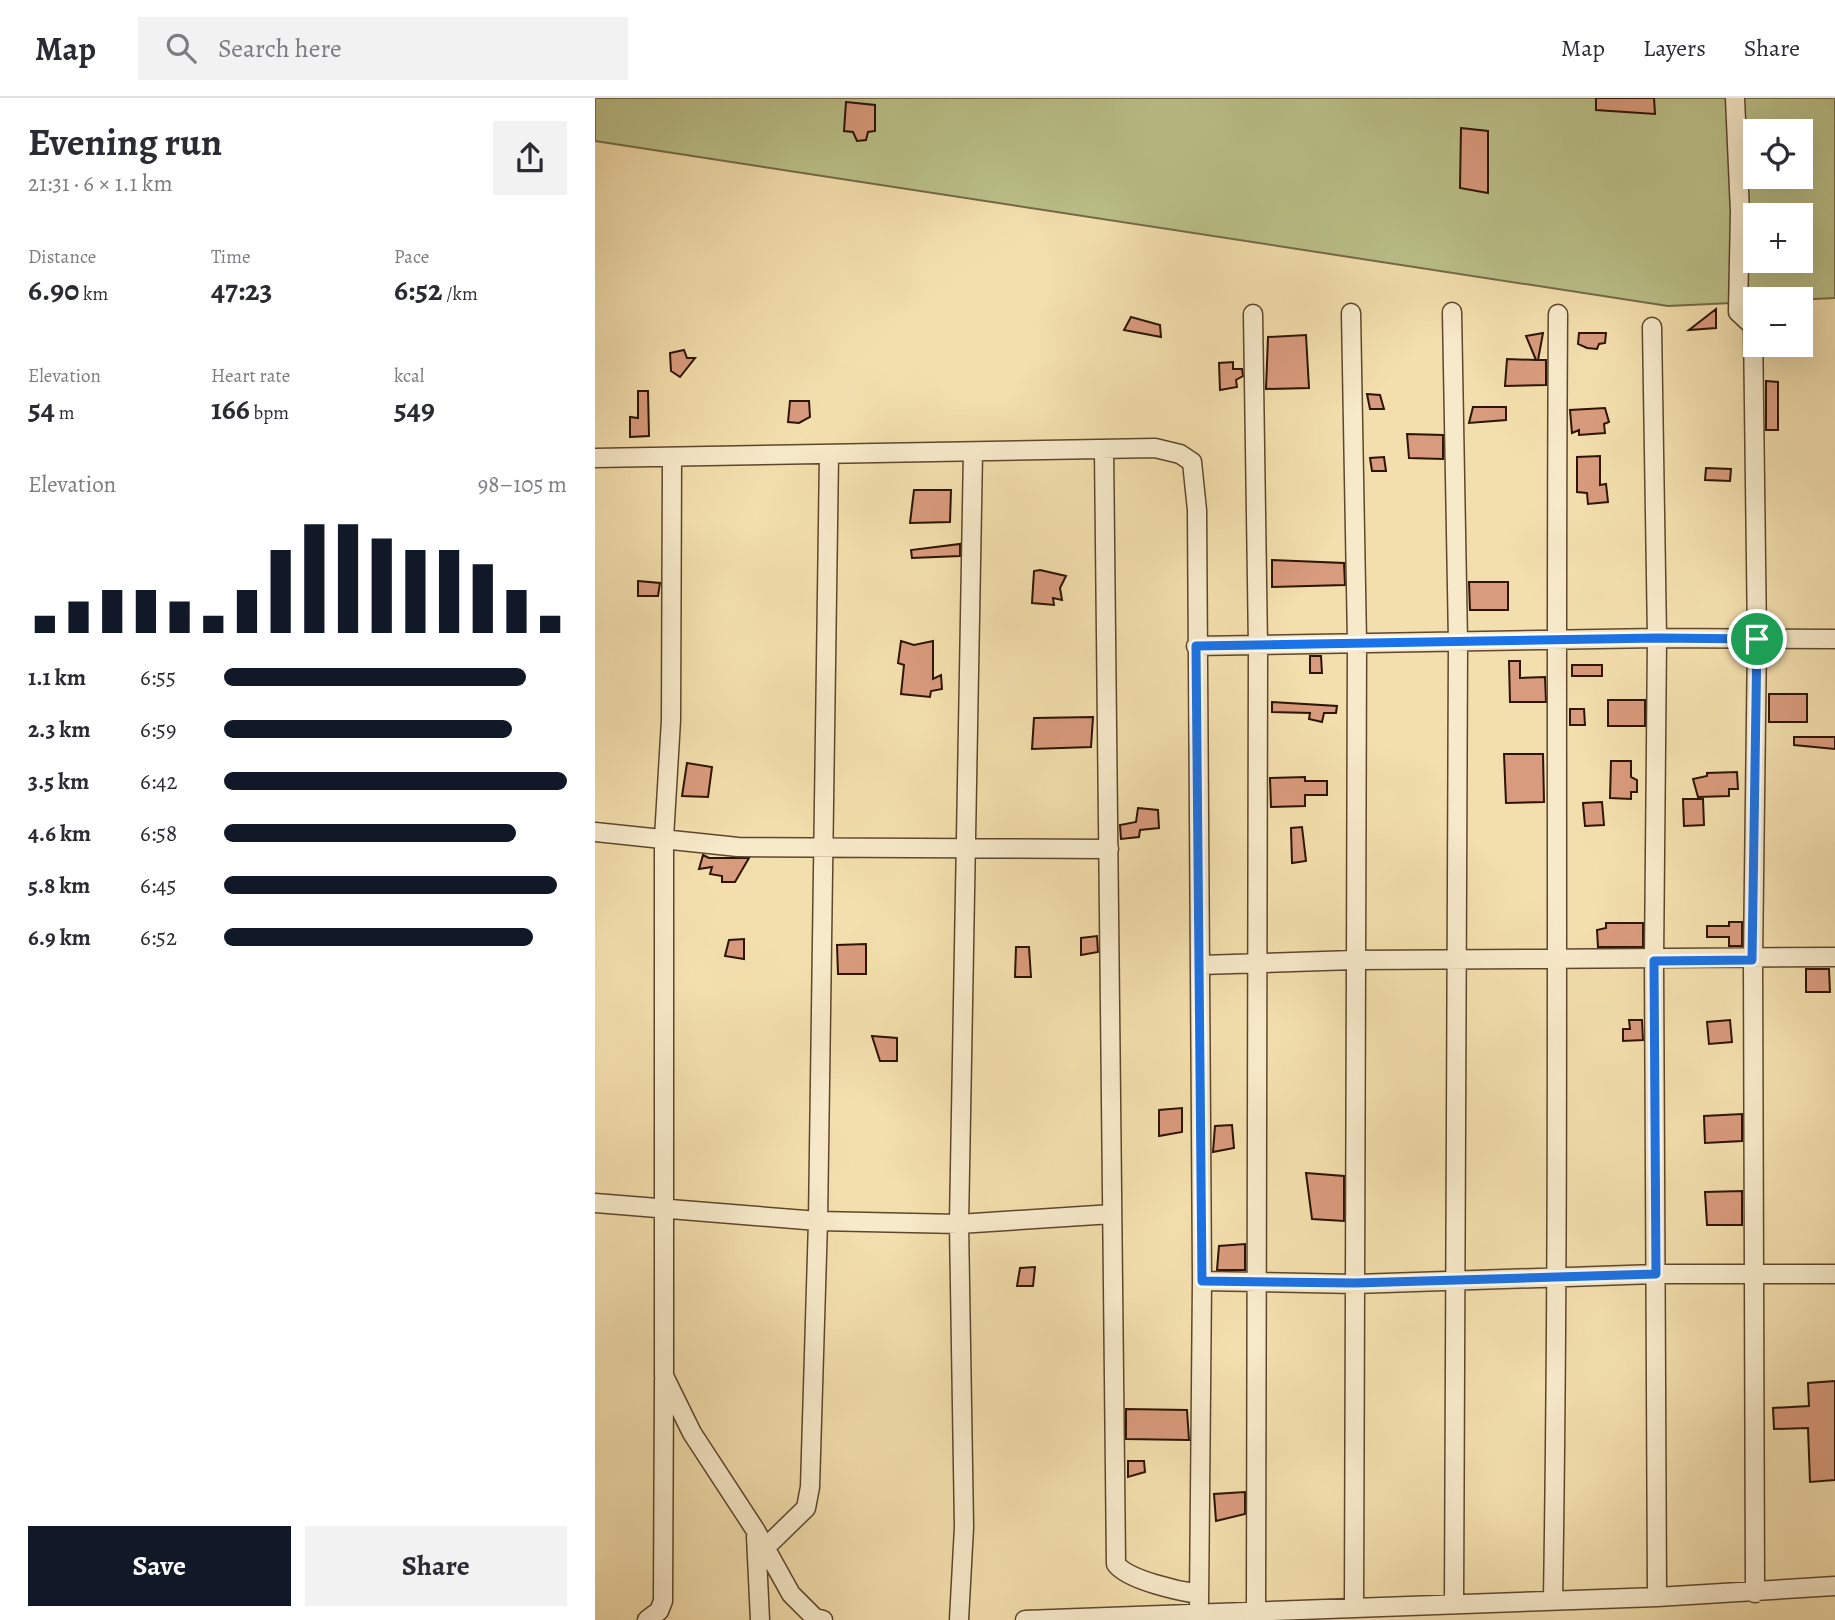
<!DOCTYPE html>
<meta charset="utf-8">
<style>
:root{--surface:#fff;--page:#f2f2f3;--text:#2b2b33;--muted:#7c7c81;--line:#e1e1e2;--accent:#111827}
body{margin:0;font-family:Alegreya,serif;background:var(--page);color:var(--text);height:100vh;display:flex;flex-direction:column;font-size:26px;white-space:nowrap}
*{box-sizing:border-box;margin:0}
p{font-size:23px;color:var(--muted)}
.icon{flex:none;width:38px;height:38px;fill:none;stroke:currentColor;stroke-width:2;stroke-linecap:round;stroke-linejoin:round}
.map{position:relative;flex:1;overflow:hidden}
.details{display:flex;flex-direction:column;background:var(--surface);width:595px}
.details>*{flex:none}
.buttons{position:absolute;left:1148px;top:21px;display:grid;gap:14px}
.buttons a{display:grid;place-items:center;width:70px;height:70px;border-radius:0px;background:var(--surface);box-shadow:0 7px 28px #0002;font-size:35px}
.pin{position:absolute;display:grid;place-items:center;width:60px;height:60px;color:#fff;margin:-30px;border:4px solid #fff;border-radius:50%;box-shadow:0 2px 7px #0007}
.round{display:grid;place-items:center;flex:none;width:74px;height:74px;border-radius:0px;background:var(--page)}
.headline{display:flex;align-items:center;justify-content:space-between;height:119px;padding:0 28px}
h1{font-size:38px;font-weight:700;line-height:52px}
.stats{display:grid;grid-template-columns:repeat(3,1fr);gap:10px;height:119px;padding:7px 28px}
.stats div{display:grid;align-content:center}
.stats b{font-size:30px;font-weight:700}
.stats small{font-size:19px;font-weight:400}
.stats p{font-size:19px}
.chart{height:196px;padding:14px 28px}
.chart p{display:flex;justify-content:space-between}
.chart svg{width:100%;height:126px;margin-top:7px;stroke:var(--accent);stroke-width:6}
.action{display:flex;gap:14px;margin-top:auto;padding:14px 28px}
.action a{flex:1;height:80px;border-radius:0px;background:var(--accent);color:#fff;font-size:28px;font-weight:700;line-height:80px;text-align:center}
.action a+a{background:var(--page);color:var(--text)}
ul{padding:0 28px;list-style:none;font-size:23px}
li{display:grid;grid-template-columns:112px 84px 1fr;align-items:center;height:52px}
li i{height:18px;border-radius:9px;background:var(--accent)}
header{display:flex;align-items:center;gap:42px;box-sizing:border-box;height:98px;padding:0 35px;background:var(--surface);border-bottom:2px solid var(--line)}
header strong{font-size:33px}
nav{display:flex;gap:38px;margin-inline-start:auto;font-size:24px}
.search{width:490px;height:63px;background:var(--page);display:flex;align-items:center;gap:18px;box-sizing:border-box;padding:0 24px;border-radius:0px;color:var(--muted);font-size:26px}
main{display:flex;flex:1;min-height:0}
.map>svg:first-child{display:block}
</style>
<header>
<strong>Map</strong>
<div class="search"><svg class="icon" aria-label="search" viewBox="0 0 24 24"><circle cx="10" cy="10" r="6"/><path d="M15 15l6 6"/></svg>Search here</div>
<nav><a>Map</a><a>Layers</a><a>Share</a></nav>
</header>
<main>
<section class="details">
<div class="headline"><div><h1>Evening run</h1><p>21:31 · 6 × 1.1 km</p></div><a class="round"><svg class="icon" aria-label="share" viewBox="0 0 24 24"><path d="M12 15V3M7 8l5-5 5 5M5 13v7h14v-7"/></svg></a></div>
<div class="stats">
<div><p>Distance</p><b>6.90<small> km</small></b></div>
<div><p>Time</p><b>47:23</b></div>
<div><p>Pace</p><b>6:52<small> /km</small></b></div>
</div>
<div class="stats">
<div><p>Elevation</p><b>54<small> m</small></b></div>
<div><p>Heart rate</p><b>166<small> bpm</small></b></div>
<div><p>kcal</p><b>549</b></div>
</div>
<div class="chart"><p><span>Elevation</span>98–105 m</p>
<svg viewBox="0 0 160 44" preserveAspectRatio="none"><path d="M5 44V38M15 44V33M25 44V29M35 44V29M45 44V33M55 44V38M65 44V29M75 44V15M85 44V6M95 44V6M105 44V11M115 44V15M125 44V15M135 44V20M145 44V29M155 44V38"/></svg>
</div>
<ul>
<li><b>1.1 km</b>6:55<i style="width:88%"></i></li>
<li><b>2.3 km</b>6:59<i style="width:84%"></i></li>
<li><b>3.5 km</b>6:42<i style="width:100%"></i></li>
<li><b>4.6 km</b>6:58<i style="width:85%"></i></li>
<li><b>5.8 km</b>6:45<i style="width:97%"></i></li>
<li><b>6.9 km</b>6:52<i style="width:90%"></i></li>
</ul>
<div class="action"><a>Save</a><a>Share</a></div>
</section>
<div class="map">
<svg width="1240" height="1522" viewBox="0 0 1240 1522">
<rect width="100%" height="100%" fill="#f3dfad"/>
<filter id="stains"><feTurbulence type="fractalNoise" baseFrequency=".00286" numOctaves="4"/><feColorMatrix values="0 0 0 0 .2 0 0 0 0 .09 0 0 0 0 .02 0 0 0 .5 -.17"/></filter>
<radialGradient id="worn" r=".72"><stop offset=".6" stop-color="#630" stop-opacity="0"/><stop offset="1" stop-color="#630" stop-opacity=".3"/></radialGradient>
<!-- green -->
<path fill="#bbc189" stroke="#746a46" stroke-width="2" fill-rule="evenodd" d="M0,0h1240v200l-167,8 -1073,-165zM1160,33h46v46h-46zM1160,117h46v46h-46z"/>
<!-- building -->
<path fill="#d99b7d" stroke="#2d1402" stroke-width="2" d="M1001,0h58l1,16 -59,-4z
M251,4l29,3v26l-7,1 -2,8 -9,1 -4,-9 -9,-1z
M866,30l27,3v62l-28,-5z
M1121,211v19l-27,2z
M536,219l29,8 1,12 -37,-7z
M948,235l-5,27h8v25l-41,1 2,-27 29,1 -10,-24z
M984,235h27l-1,10 -6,1 -2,5 -10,-1 -9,-4z
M711,237l3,53 -43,1 2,-52z
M89,252l3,8h8l-15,19 -9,-6 -1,-18z
M638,264v7h9l1,7 -7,4 1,7 -17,3 -1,-27z
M1171,283l12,1v48h-12z
M43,293h10l1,45 -19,1v-20l8,1z
M772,296l13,1 4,14h-14z
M195,303h19l1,16 -11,6 -11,-1z
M878,309h33v13l-37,3z
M1010,310l4,14 -5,2 1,9 -26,2v-5l-7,3 -2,-23z
M812,336l36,1v24l-34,-1z
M1005,358v29l6,-1 2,18 -20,2 -1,-11 -10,-1v-35z
M789,359l2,14h-14l-2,-13z
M1111,370l25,1 -1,12 -25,-1z
M319,392h37l-1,32 -40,1z
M365,446v12l-48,2 -1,-8z
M677,462l72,3 1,22 -73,2z
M445,472l26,6 -6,12 2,12 -9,-2 1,7 -22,-2 2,-32z
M43,483l22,2 -2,13h-20z
M874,484h39v28h-38z
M306,543l13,4 19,-4v38l8,-4 1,14 -11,2 -1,6 -29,-3 3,-29 -6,-2z
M715,558h11l1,17h-12z
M914,563h11v17l25,-1 1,25h-36z
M977,567h30v11h-30z
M1174,596h38v28h-38z
M1013,602h37v26h-37z
M677,604l65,4 -1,7h-12l-2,9 -13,-3 1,-6 -38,-1z
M975,611h14l1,16h-15z
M498,619l-2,30 -59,2 2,-31z
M1199,639h41v12l-41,-4z
M909,656h39l1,48 -38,1z
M1016,663h20v16l6,3v12h-6v7l-21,-1z
M92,665l25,4 -4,30 -26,-1z
M1142,674l1,17h-9v7l-31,1 -5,-18 14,-3v-3z
M710,679v4h22v14h-22v11l-34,1 -1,-29z
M1088,701h20l1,26 -20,1z
M1007,704l2,23 -19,1 -2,-23z
M543,710l20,2 1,18 -19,2 -1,7 -18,2 -1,-14 16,-3z
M707,729l4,34 -14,2 -1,-35z
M108,757l6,3h40l-14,24h-13v-6l-12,-2 2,-7 -13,2z
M1134,824h13v24h-13v-9h-22v-11h22z
M1011,825h37v24h-45l-1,-17 9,-2z
M502,838l1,16 -17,3v-17z
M149,841v20l-19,-3 4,-16z
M271,846v30h-28l-1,-29z
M421,849h13l2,30h-16z
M1211,871h23l1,23h-24z
M1034,922h13l1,20 -20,1v-12h7z
M1135,922l2,22 -23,2 -2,-22z
M277,938l25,2v23h-17z
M587,1010v24l-23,4v-26z
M1147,1016v27l-37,2 -1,-27z
M637,1027l2,23 -21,4 2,-26z
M711,1075l38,3v45l-32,-2z
M1147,1093v34h-35l-2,-33z
M650,1146v26h-28l2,-24z
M440,1169l-2,19h-16l3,-18z
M1240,1283v99l-25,2 -2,-54 -34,1 -1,-21 36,-2 -1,-23z
M531,1311l61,1 2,30 -63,-1z
M533,1363h16l1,11 -17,5z
M650,1394v22l-29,7 -2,-27z"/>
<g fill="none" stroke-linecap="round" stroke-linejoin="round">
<!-- minor casing -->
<g stroke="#5e472d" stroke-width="21">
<path id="minor" d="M1140,0l5,114 -2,100 15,14 4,313 -4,320 2,634
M857,214l6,330 -4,962
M756,215l6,329 -3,965
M658,216l5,333 -2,964
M1057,229l5,311 -3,323 3,636
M509,351l12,1115c12,16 62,27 83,30
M77,359l-1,263 -7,118v538l28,57 64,98 35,63 24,24 8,2
M0,360l560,-10 25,6 12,8 5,48 5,771 153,3 301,-10h179
M601,548l461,-8 178,1
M0,734l143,15 371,2
M606,867l153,-5 481,-3
M0,1105l223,18 141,3 153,-10
M161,1438l4,84
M170,1450l41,-40 4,-21 8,-266 11,-767
M958,1502c7,-428 2,-857 5,-1286
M604,1505l3,-322
M52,1522l12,-9 4,-10 1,-221
M364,1522l5,-93 -5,-303 14,-772
M430,1522l632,-23 178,-11"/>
</g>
<!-- minor -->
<use href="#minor" stroke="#f7eaca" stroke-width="18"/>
</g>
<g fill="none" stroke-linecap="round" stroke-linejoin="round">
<!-- route casing -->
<g stroke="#fff" stroke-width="14">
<path id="route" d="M1062,540l100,1 -5,321 -98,1 2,313 -301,9 -153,-2 -6,-635z"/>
</g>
<!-- route -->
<use href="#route" stroke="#1a73e8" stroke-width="9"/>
</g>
<rect width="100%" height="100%" filter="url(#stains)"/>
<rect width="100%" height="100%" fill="url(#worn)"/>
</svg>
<div class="buttons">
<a><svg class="icon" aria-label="locate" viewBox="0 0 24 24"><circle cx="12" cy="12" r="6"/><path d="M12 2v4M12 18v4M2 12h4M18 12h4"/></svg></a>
<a>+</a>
<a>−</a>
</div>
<div class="pin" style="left:1162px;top:541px;background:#1e9e55"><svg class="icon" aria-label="arrive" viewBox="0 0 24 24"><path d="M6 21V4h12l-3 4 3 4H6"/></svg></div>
</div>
</main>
